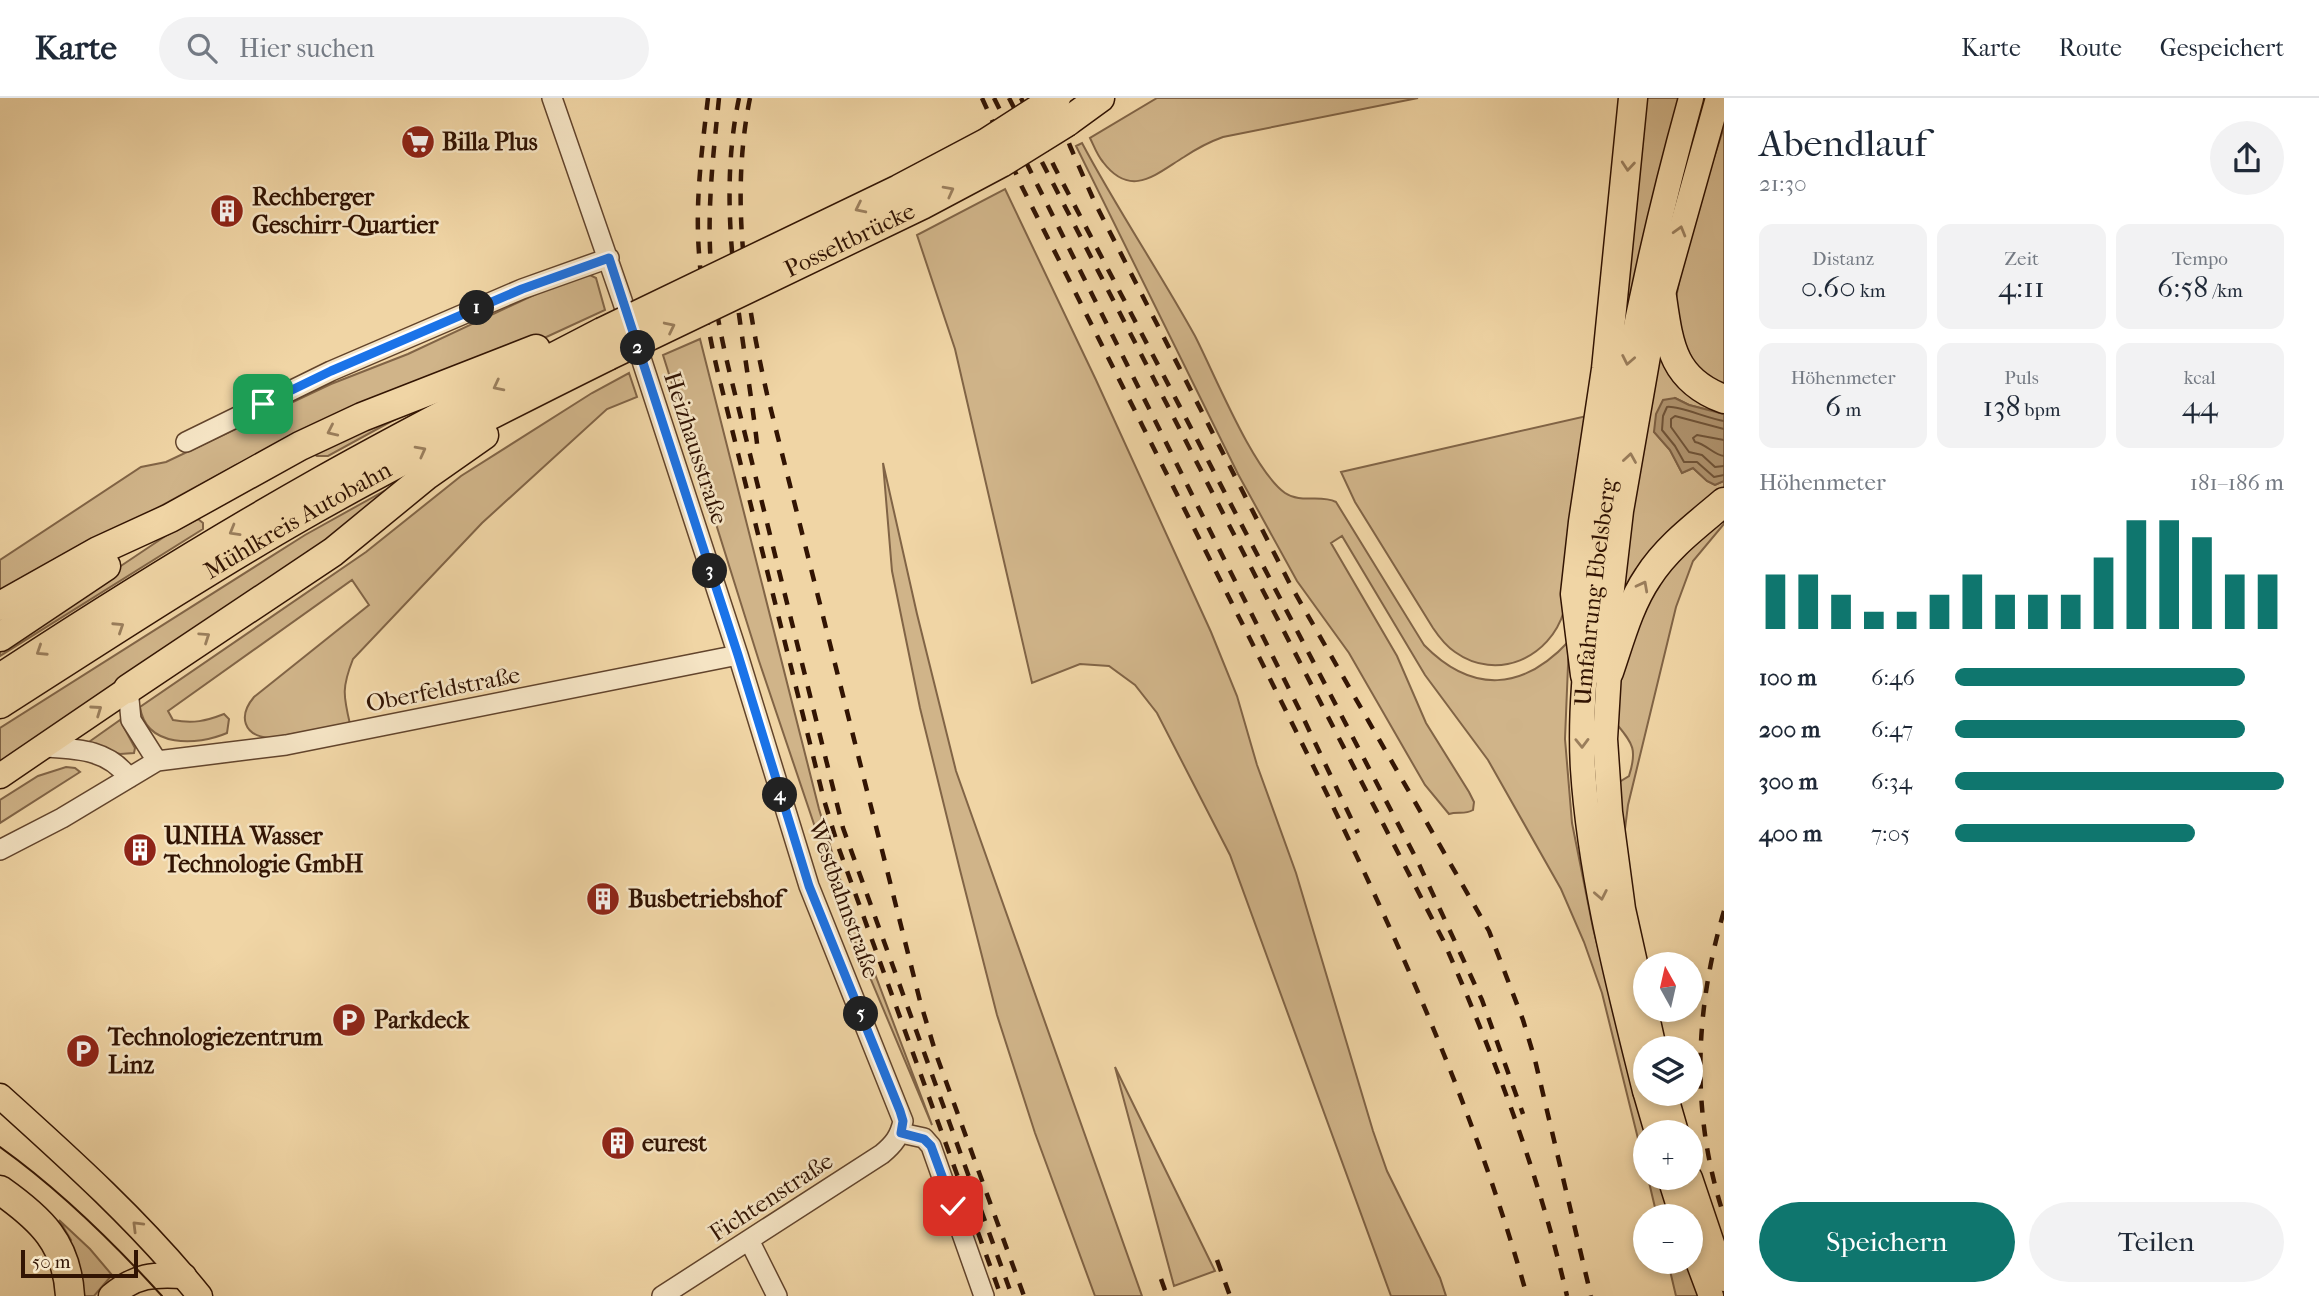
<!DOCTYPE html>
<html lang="de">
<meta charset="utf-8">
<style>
:root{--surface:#fff;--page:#f2f2f3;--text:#1f2937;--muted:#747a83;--line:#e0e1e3;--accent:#0f766e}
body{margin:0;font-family:"IM FELL French Canon",serif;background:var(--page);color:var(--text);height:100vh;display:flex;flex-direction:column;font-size:26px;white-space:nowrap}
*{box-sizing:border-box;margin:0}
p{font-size:23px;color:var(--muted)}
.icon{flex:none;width:38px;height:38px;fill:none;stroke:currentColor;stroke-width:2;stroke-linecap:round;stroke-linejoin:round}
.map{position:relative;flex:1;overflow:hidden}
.sheet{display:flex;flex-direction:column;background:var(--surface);width:595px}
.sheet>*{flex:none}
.needle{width:46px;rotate:352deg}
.controls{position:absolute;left:1633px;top:854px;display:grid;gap:14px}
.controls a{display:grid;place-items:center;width:70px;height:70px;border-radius:50%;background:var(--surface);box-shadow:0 4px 10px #0003;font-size:35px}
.scale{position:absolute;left:21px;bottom:18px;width:117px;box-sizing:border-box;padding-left:7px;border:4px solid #321403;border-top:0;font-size:19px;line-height:24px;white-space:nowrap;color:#321403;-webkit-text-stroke:5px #f5e4c4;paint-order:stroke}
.pin{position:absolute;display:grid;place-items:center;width:60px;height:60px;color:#fff;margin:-30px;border-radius:14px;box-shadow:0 4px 10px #0006}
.km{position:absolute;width:35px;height:35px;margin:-18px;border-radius:50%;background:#222;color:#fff;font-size:19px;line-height:35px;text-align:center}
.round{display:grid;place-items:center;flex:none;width:74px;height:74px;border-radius:37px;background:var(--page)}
.head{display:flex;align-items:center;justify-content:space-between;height:119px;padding:0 35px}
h1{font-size:38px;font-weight:600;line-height:52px}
.stats{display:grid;grid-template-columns:repeat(3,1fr);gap:10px;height:119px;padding:7px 35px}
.stats div{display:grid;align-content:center;border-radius:14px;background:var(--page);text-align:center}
.stats b{font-size:30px;font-weight:600}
.stats small{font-size:19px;font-weight:400}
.stats p{font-size:19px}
.chart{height:196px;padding:14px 35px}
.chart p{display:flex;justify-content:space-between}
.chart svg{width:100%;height:126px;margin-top:7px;stroke:var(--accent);stroke-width:6}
.cta{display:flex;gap:14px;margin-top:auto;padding:14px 35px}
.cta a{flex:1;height:80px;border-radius:42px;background:var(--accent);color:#fff;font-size:28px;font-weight:600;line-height:80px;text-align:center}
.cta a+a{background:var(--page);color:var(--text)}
ul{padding:0 35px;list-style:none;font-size:23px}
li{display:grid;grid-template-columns:112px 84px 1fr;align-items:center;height:52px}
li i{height:18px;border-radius:9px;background:var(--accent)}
header{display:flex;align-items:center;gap:42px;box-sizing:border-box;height:98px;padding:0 35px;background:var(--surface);border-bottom:2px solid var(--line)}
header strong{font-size:33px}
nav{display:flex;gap:38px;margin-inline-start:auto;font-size:24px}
.search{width:490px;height:63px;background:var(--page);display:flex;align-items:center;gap:18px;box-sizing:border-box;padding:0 24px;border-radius:38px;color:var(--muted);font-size:26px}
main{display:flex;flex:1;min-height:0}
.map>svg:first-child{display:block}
</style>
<header>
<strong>Karte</strong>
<div class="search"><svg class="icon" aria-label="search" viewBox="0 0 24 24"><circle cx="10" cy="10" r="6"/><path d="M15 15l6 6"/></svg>Hier suchen</div>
<nav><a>Karte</a><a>Route</a><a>Gespeichert</a></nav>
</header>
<main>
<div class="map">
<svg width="1724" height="1198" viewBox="0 0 1724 1198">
<rect width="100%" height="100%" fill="#f0d5a5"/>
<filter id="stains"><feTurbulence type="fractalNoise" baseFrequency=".00286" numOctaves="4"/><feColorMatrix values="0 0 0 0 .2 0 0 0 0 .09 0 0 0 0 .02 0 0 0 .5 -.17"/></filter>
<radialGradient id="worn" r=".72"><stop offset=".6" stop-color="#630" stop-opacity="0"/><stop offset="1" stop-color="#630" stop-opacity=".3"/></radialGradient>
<!-- green -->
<path fill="#d0b489" stroke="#816446" stroke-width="2" d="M1157,0h261l-195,39c-14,5 -27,12 -39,20 -28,17 -53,42 -81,5 -6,-7 -9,-16 -13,-24z
M1639,0h44l-73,316z
M1724,29v264l-37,-26 -13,-56 5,-27 18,-73z
M1082,45c35,66 77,128 113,193 20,39 58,134 90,157 16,11 35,1 51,9l88,143c48,49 99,46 145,-4l-4,98 7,84 21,105 52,204v35l-43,-174 -18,-51 -23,-53 -73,-129 -63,-85 -83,-139 -11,7 66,113 29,67 43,69 5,10 -1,8c-9,5 -15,1 -24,4l-24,-29 -76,-132 -52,-72 -59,-107 -162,-328z
M1005,91l91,191 115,252 26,64 20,69 39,108 77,258 14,40 53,107 6,18h-55l-161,-441 -73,-142 -22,-28 -26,-19 -29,-2 -48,19 -77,-334 -38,-114z
M590,177l6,3 9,32 -63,29 -306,126 -236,129v-34l141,-93 25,-5 165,-78 77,-30 156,-73z
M700,241l119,470 25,83 88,233 -84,-200 -89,-264 -96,-306z
M1656,249l68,58v9l-35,-9 -14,-7 -21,34 16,18 12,23 11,-5 14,13 8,4 9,-4v9l-112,158z
M629,275l8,24 -30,12 -125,114 -129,136c-11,28 -10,36 -3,65l-80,14c-27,-2 -32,-22 -16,-41l115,-92 -17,-25 -184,131 5,9c20,4 33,1 51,-6l5,5 -2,14c-30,13 -81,15 -87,-26l226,-155 95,-76 131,-83z
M423,306l-95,52h-11l-10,-6z
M1591,317l-27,196c-14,47 -67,71 -109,41 -9,-6 -16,-15 -22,-24l-78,-126 -14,-30z
M883,365l34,151 39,157 186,525h-47l-60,-163 -38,-118 -37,-145 -40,-162 -28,-137z
M402,383l-59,53 -343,230v-36l305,-193z
M1724,411v15l-31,37 -17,46 -48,198 -4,32 -8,-53 13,-8c9,-28 3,-33 -14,-54l2,-38 35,-100z
M198,421l5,4v6l-203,127v-9l167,-112z
M120,622l15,28 -1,5 -14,1 -34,-10z
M66,669l9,1 5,4 -80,51v-23l38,-24z
M1115,969l100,204 -41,15z
M1648,1080h13l13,38h-17z
M59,1122l31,29 22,26 -18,21h-13l-15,-52 5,-4z
M1668,1164h21l13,34h-26z"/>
<!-- water -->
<path fill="#af936e" stroke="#7d6043" stroke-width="2" d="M1675,300l14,7 35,9v67l-9,4 -8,-4 -14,-13 -11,5 -12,-23 -16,-18 2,-18 7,-14z"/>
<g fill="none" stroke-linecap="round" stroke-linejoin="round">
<!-- shore -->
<path stroke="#705438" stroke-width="2" d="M1724,323c-15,-2 -47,-16 -57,-14l-4,9 -1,14 13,16 9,16h13l17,15 10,-2
M1724,331l-49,-13 -4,3v8l18,25 13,3 13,12 9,-1
M1724,342l-27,-5 -4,3 2,4c11,2 19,13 29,14"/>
<!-- minor casing -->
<g stroke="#62442c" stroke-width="22">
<path id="minor" d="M552,0l70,202 116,355 71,231 94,235c-3,15 -9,23 -21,33l-220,142
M186,344l145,-71 191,-82 87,-31
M128,591l3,31 26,41
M44,649c33,2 64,2 85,31
M0,752l62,-32 95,-57 129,-16 452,-90
M901,1035l23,5 7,8 53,150
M749,1142l28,56"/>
</g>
<!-- major casing -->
<g stroke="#321403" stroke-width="27">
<g id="major">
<path d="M0,678l128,-87"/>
<path d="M1654,950l-31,-139 -13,-97 -5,-73 4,-67 -1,-49 13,-112 31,-178 66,-235"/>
<path id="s1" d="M1645,993c-26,-105 -55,-214 -62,-322 -4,-67 6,-134 13,-200 20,-160 52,-316 95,-471"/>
<path d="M1646,996l11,38"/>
<path d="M1665,996l11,38"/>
<path d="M0,998c70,63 141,127 200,200"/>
<path d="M1670,1080l12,38"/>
<path d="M1690,1080l34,101"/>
<path d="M1690,1142l21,56"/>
<path d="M111,1198c25,-21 42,-22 73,-20"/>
</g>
</g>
<!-- highway casing -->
<g stroke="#321403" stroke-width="31">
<g id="highway">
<path d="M1067,24l33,-24"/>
<path d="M1662,199c7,49 11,83 62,102"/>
<path d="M0,508l98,-55 72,-33 130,-72 62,-29 174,-68"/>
<path d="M0,539l106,-71"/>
<path d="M1609,574c11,-32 20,-67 39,-95 19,-30 49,-52 76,-75"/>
<path d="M1585,577l-10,-81 8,-72 23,-153 27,-271"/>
<path d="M0,580c105,-69 211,-135 321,-197 92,-52 187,-100 281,-149"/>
<path d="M128,591l205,-137 94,-77 57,-40"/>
<path id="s2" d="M0,606c100,-64 199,-129 302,-188 100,-57 203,-109 306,-160"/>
<path d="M0,1092c41,29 67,53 70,106"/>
</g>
</g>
<!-- minor -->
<use href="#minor" stroke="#f5e4c4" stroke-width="19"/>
<!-- major -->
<use href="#major" stroke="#f0d5a5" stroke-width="24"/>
<!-- highway -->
<use href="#highway" stroke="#f0d5a5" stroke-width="28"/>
<!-- tram -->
<path stroke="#321403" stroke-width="2" d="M0,1049c60,43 113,95 162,149"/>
<!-- rail -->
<path stroke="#321403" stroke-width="4.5" stroke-dasharray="12 12" stroke-linecap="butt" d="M708,0c-6,51 -13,103 -9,155 3,44 11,89 22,132l103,415 14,46 163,450
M719,0c-5,50 -11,100 -9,151 2,44 11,90 22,133l111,446 169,468
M739,0c-25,119 6,236 19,354
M750,0c-20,99 -5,199 17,296l153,607 16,53 88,242
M982,0l40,89c75,148 149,296 224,444 108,215 216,432 281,665
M994,0l305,611 59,124
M1009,0l434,842c51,115 96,234 124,356
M1021,0l34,70 363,694 64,138 41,114
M1053,0l17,48 25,57 196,383 198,345 34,89 12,40 56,236
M1724,813c-30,101 -33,205 0,305
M1217,1162l13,36
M1161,1181l6,17"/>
<!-- highway-bridge casing -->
<g stroke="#321403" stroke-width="31" stroke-linecap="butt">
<g id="highway-bridge">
<path d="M602,234l297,-143 87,-46 70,-45"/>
<path id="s3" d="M608,258l314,-151 79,-42 66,-41"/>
</g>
</g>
<!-- highway-bridge -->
<use href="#highway-bridge" stroke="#f0d5a5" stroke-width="28"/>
</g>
<!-- one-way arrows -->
<defs><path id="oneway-chevron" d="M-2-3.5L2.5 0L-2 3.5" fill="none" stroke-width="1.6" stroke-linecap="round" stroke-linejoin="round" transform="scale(1.75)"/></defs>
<g stroke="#9a7e5c">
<use href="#oneway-chevron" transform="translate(1628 68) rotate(95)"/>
<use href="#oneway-chevron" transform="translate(949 93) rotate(-28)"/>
<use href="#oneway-chevron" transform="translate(860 110) rotate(154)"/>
<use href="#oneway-chevron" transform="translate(1680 133) rotate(-74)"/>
<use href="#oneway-chevron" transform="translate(670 229) rotate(-26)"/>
<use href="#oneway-chevron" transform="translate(1628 262) rotate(101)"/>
<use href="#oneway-chevron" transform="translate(498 288) rotate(153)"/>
<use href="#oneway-chevron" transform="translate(332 333) rotate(155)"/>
<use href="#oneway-chevron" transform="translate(421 353) rotate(-28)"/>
<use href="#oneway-chevron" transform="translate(1630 360) rotate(-81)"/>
<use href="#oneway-chevron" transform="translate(234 433) rotate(150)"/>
<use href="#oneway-chevron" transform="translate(1643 488) rotate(-62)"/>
<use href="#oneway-chevron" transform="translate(119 529) rotate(-33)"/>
<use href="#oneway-chevron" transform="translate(205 539) rotate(-34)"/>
<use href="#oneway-chevron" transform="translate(41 553) rotate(147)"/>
<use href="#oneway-chevron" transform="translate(97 612) rotate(-35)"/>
<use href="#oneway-chevron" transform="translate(1582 645) rotate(89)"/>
<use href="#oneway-chevron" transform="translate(1601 797) rotate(79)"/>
<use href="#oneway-chevron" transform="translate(137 1128) rotate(-135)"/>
</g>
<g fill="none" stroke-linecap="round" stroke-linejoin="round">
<!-- route casing -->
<g stroke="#fff" stroke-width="14">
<path id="route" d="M263,306l68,-33 191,-82 87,-31 129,397 71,231 91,225 3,10 -2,12 23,6 7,7 22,60"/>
</g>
<!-- route -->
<use href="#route" stroke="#1a73e8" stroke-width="9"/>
</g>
<!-- icons -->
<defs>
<g id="supermarket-disc" transform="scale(1.75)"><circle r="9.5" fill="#8f2418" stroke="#f5e4c4"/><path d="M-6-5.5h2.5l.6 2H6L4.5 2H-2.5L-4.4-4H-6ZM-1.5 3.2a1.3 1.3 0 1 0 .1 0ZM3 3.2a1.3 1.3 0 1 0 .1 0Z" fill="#fff"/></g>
<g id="building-disc" transform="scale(1.75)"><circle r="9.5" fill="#8f2418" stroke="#f5e4c4"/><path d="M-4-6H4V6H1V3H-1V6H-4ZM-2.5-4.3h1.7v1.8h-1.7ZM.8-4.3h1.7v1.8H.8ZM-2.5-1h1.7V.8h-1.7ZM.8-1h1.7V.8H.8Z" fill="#fff"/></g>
<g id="parking-disc" transform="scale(1.75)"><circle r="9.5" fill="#8f2418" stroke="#f5e4c4"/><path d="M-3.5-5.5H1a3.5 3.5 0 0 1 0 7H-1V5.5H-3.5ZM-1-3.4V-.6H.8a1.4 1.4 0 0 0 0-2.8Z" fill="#fff"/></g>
</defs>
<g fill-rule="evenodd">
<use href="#supermarket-disc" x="418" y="44"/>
<use href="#building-disc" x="227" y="113"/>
<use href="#building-disc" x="140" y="752"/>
<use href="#building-disc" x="603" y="801"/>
<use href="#parking-disc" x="349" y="922"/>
<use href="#parking-disc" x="83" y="953"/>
<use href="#building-disc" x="618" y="1045"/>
</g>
<g text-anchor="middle" stroke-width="5" stroke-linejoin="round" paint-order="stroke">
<!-- poi labels -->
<g font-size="24" font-weight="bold" fill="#321403" stroke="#f5e4c4" text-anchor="start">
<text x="442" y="52">Billa Plus</text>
<text x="252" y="107">Rechberger<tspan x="252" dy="28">Geschirr-Quartier</tspan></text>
<text x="164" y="746">UNIHA Wasser<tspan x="164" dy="28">Technologie GmbH</tspan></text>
<text x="628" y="809">Busbetriebshof</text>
<text x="374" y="930">Parkdeck</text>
<text x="108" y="947">Technologiezentrum<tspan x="108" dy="28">Linz</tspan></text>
<text x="642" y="1053">eurest</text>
</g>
<!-- street labels -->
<g font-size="24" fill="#321403" stroke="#f5e4c4">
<text dy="8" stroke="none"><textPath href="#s3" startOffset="268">Posseltbrücke</textPath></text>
<text transform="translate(696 350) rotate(72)" y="8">Heizhausstraße</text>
<text dy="8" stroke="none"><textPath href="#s2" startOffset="350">Mühlkreis Autobahn</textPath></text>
<text dy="8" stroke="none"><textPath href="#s1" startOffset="506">Umfahrung Ebelsberg</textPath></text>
<text transform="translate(443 591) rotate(-11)" y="8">Oberfeldstraße</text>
<text transform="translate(844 801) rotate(70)" y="8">Westbahnstraße</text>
<text transform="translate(771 1099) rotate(-33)" y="8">Fichtenstraße</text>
</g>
</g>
<rect width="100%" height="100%" filter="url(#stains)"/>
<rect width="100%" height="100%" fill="url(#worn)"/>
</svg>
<div class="controls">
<a><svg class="needle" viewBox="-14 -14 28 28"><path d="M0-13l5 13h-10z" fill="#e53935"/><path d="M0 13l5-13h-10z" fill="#747a83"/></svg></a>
<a><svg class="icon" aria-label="layers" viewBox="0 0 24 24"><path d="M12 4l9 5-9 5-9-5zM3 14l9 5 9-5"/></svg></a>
<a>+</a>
<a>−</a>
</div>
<div class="scale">50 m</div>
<div class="pin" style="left:263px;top:306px;background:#1e9e55"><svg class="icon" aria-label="arrive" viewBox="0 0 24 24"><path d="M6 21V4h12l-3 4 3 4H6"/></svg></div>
<div class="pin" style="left:953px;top:1108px;background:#d93025"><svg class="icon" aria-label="check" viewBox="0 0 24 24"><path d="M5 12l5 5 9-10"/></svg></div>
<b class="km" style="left:477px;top:210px">1</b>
<b class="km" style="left:638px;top:250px">2</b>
<b class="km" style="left:710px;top:473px">3</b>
<b class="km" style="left:780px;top:697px">4</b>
<b class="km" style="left:861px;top:916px">5</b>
</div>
<section class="sheet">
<div class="head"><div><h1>Abendlauf</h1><p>21:30</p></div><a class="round"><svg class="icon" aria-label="share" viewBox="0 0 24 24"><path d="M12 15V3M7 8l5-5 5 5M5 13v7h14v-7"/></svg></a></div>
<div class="stats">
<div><p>Distanz</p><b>0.60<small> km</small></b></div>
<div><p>Zeit</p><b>4:11</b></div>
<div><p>Tempo</p><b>6:58<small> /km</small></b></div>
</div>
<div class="stats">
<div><p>Höhenmeter</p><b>6<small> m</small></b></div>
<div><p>Puls</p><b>138<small> bpm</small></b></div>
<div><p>kcal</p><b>44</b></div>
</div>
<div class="chart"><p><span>Höhenmeter</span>181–186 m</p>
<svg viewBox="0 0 160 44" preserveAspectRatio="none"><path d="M5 44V25M15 44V25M25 44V32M35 44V38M45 44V38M55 44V32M65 44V25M75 44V32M85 44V32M95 44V32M105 44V19M115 44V6M125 44V6M135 44V12M145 44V25M155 44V25"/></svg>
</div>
<ul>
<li><b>100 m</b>6:46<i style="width:88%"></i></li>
<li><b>200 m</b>6:47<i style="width:88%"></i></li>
<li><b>300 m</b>6:34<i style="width:100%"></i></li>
<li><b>400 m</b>7:05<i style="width:73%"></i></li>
</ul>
<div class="cta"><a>Speichern</a><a>Teilen</a></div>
</section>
</main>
